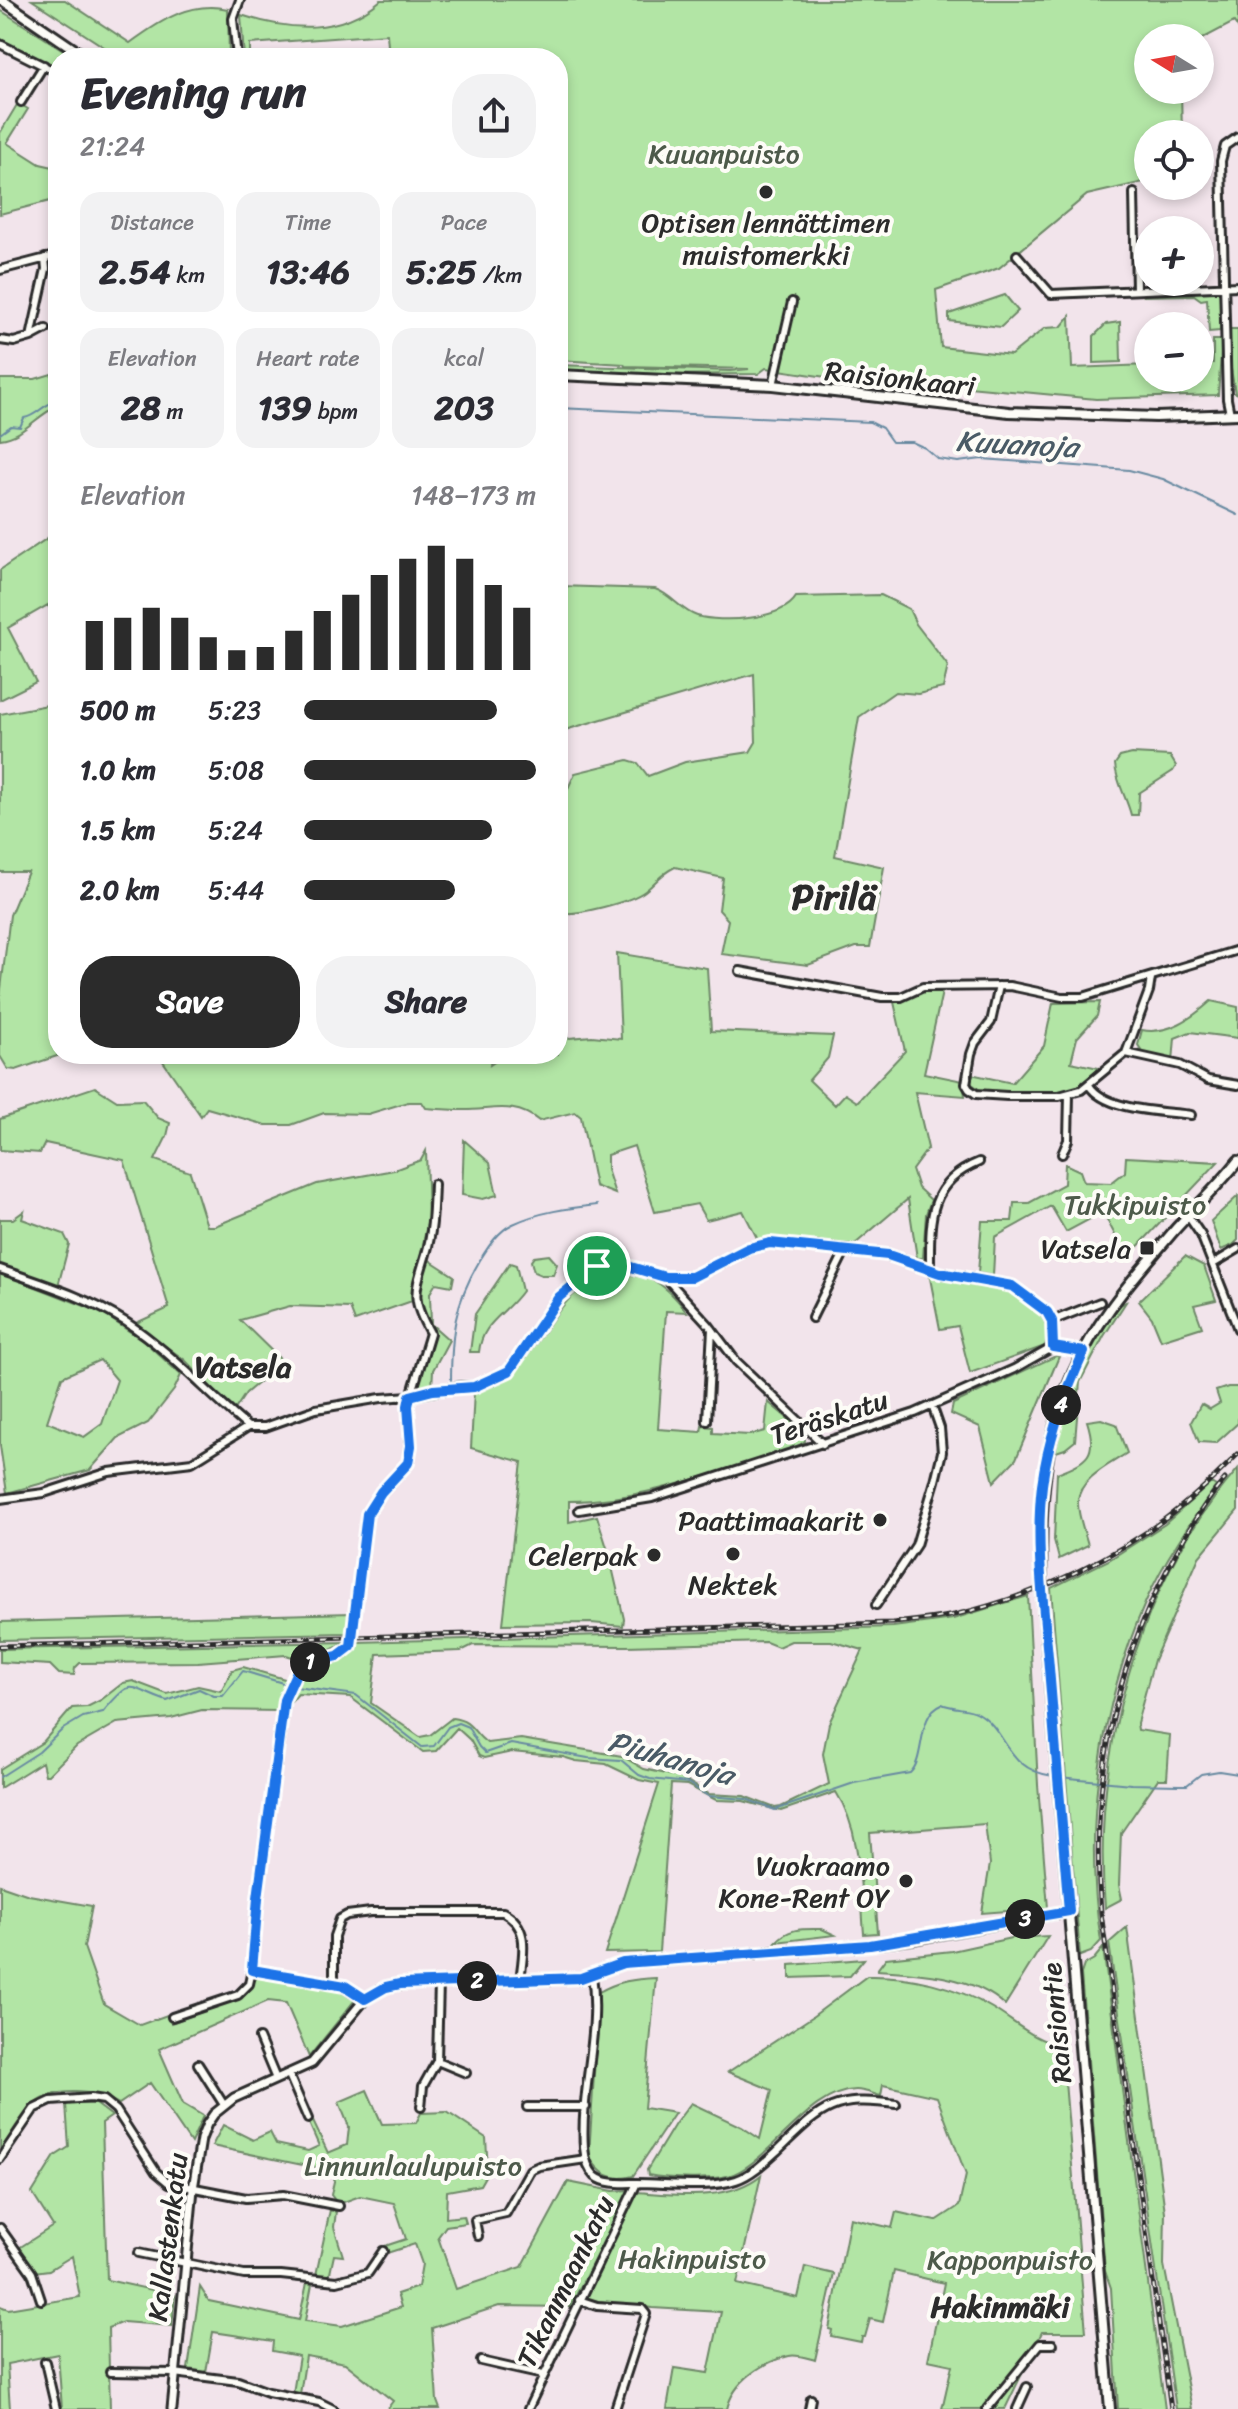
<!DOCTYPE html>
<meta charset="utf-8">
<style>
:root{--surface:#fff;--page:#f2f2f3;--text:#2b2b33;--muted:#7c7c81;--accent:#2b2b2b}
body{margin:0;font-family:Sriracha,sans-serif;background:var(--page);color:var(--text);height:100vh;display:flex;flex-direction:column;font-size:30px;white-space:nowrap}
*{box-sizing:border-box;margin:0}
p{font-size:26px;color:var(--muted)}
.icon{flex:none;width:44px;height:44px;fill:none;stroke:currentColor;stroke-width:2;stroke-linecap:round;stroke-linejoin:round}
.map{position:relative;flex:1;overflow:hidden}
.details{position:absolute;left:48px;top:48px;width:520px;height:1016px;display:flex;flex-direction:column;background:var(--surface);border-radius:32px;box-shadow:0 4px 12px #0003}
.details>*{flex:none}
.needle{width:52px;rotate:281deg}
.buttons{position:absolute;left:1134px;top:24px;display:grid;gap:16px}
.buttons a{display:grid;place-items:center;width:80px;height:80px;border-radius:50%;background:var(--surface);box-shadow:0 4px 12px #0003;font-size:40px}
.pin{position:absolute;display:grid;place-items:center;width:68px;height:68px;color:#fff;margin:-34px;border:4px solid #fff;border-radius:50%;box-shadow:0 2px 8px #0007}
.km{position:absolute;width:40px;height:40px;margin:-20px;border-radius:50%;background:#222;color:#fff;font-size:22px;line-height:40px;text-align:center}
.round{display:grid;place-items:center;flex:none;width:84px;height:84px;border-radius:32px;background:var(--page)}
.summary{display:flex;align-items:center;justify-content:space-between;height:136px;padding:0 32px}
h1{font-size:44px;font-weight:700;line-height:60px}
.stats{display:grid;grid-template-columns:repeat(3,1fr);gap:12px;height:136px;padding:8px 32px}
.stats div{display:grid;align-content:center;border-radius:20px;background:var(--page);text-align:center}
.stats b{font-size:34px;font-weight:700}
.stats small{font-size:22px;font-weight:400}
.stats p{font-size:22px}
.chart{height:224px;padding:16px 32px}
.chart p{display:flex;justify-content:space-between}
.chart svg{width:100%;height:144px;margin-top:8px;stroke:var(--accent);stroke-width:6}
.cta{display:flex;gap:16px;margin-top:auto;padding:16px 32px}
.cta a{flex:1;height:92px;border-radius:32px;background:var(--accent);color:#fff;font-size:32px;font-weight:700;line-height:92px;text-align:center}
.cta a+a{background:var(--page);color:var(--text)}
ul{padding:0 32px;list-style:none;font-size:26px}
li{display:grid;grid-template-columns:128px 96px 1fr;align-items:center;height:60px}
li i{height:20px;border-radius:10px;background:var(--accent)}
.map>svg:first-child{display:block}
</style>
<div class="map">
<svg width="1238" height="2409" viewBox="0 0 1238 2409">
<rect width="100%" height="100%" fill="#f2e4eb"/>
<filter id="ink" filterUnits="userSpaceOnUse"><feTurbulence type="fractalNoise" baseFrequency=".0125" numOctaves="2"/><feDisplacementMap in="SourceGraphic" scale="16" xChannelSelector="R" yChannelSelector="G"/><feConvolveMatrix kernelMatrix="1 2 1 2 8 2 1 2 1" color-interpolation-filters="sRGB"/></filter>
<g filter="url(#ink)">
<!-- green -->
<path fill="#b2e5a5" stroke="#6e8868" stroke-width="2" fill-rule="evenodd" d="M32,0h33l65,43c30,-22 61,-43 98,-34l1,49h-108z
M381,0h857v28l-4,-6 -34,18 -52,-2v52h33l1,44h-34v47l-61,14 -88,73 -63,22 5,57 70,8 34,-27 16,-1 9,-11 2,52 76,-3v13h52v-14l13,-1v-23h9l-4,55 -122,4 -223,-21v6l-107,-16 -8,6 -110,1 -90,-4v-6l172,6 19,-2 -124,-3 -1,-2 -66,-4v-302h-169l-2,-24 -137,10v14h-6l-3,-43c49,16 98,20 140,-15z
M0,10l76,48h-18v9l-58,-28z
M18,103l10,6 -21,34 33,21 18,4v31l-58,15v-81z
M1217,289l3,5v37l-11,1 -2,-33 -6,1 -7,-5 -50,1 2,-5z
M1005,295l13,16 -17,16 -52,-6v-7z
M1120,322l1,40 -27,1v-27l12,-12z
M1230,329h8v65l-3,-1 -5,-30z
M58,372v34c-22,9 -33,30 -58,33v-60h35z
M58,531v93l-10,-19 -40,23 28,54 -36,18v-130z
M558,586l97,3c16,5 26,22 42,27 24,7 85,4 99,-19l85,-2 28,14 7,15 32,42 -5,22 -25,6 -23,-2 -36,25 -24,139 49,11 -14,80h-14l-48,18 -87,-11 7,-34 -9,-10 4,-32 -48,-11c-16,8 -17,14 -30,24 -14,11 -70,25 -87,22v-103l17,-37 53,-13 10,3 10,13 37,-14 65,-10 6,-10 -2,-68 -189,56 -7,-12z
M58,703v351h5l-47,16 -8,-1 -8,-13v-59l10,-82 18,-43h-28v-158z
M1132,754l38,2 6,10 -3,5 -34,22 -1,22h-7c-4,-17 -15,-33 -16,-51l5,-7z
M617,953l90,15 4,63 122,5 -5,22 -19,22 26,25 10,-11 12,8 48,-51 -11,-49 24,-10h24l-18,81 39,8 2,15 -50,-4 13,56 -16,22 6,18 13,12 -5,14 -3,44h-6l-9,-59 -54,46 -75,-6 -20,3 -16,-31 -37,9 -9,-16 -42,8 -21,-66 -27,9v14l8,25 -20,-8 -14,-69 -6,-5 -36,9c-24,-20 -46,-11 -74,-11 -13,0 -26,-1 -39,-2l-4,-6h-14l-40,12 -44,-1 -33,12h-25l-59,-17 -6,8 -43,-62h333l-1,11 16,-11h52v-15l34,-3 29,3z
M1211,1001l27,6v31l-48,-6 -15,6 -2,24 -29,-8 -6,-9 4,-15c26,5 50,-12 69,-29z
M1100,1002l-3,14 -20,22 -6,24 28,6 -17,18 -9,6 -15,3 -78,-5 -8,-6 -1,-10 41,9 32,-37 9,-43z
M95,1087l22,14 26,-1 15,18 12,5 -3,13 -12,24 35,12 17,54h8l102,-42 77,-14 27,-10 5,-9 2,68 -16,82 -57,20 -5,-13 -60,-2 -50,14 43,42 -37,31 -12,18 -49,-51 -51,-36 35,-16 -45,-148 -79,-17 -5,10 -40,-3v-31z
M464,1140l26,23 7,32 -14,4 -21,-4z
M1126,1157l92,5 -91,96 -24,-46 -37,20 -15,-26 -56,31 -2,39 -15,-3 4,-52h30l2,-18h15l35,-19 1,-20 15,7 4,11 27,1 14,-11z
M1238,1196v44l-5,5 -12,5 -10,-29z
M24,1211l-2,8 42,15 5,10 -11,42 -58,-21v-46h13z
M549,1255l8,9 -4,11h-12l-7,-3 -3,-11 3,-4z
M1185,1256l19,10 12,34 -22,5 8,22 -41,13 -9,-22 -13,-17z
M428,1259l26,17 -2,10 -16,-3 -6,10 1,31 18,16 -16,30 -1,18 5,2 -23,4 20,-61c-15,-25 -19,-46 -6,-74z
M510,1263l6,2 6,26c-17,24 -40,31 -43,61h-9l5,-38z
M0,1273l100,39 44,29 37,34 -7,15 -26,33 -30,15 -28,32 -83,23 -7,-47zM100,1360l17,20 -15,44 -18,13 -37,-15 15,-45z
M612,1273c39,1 52,9 75,39l-21,-1 -8,118 43,3 1,-6 11,1v6l37,2 15,-4 3,-29 36,30 1,9 -8,6c-74,22 -150,54 -228,54v21l28,-6 12,38 15,65 -1,7 -32,-3 -88,1 19,-162 -51,-14 3,-57c53,-8 66,-70 105,-101 9,-8 22,-12 33,-17z
M929,1273c25,5 57,5 80,16 21,10 47,32 36,57l-75,27 -12,-47 -18,3z
M1126,1302l-22,34 -24,46 -5,59 -10,8 -12,4c6,-28 46,-143 73,-151z
M1060,1354l-44,105 -22,23 -14,-55 -29,-13 2,-10z
M1228,1387h10v36l-22,20 -17,-1 -8,-20 10,-18 9,5 10,-6 -4,-12z
M1101,1419l15,5 11,29c-16,11 -48,25 -49,48 -1,13 7,32 10,44l-29,14 -5,-19 3,-67c31,-12 41,-18 30,-52z
M1238,1469v41l-39,47 -45,103 -17,63 1,7 32,5 -3,44h-9l-37,54 -2,52 3,14 -17,9c-13,-151 31,-324 133,-439z
M1211,1483l5,3c-26,37 -52,74 -70,115 -46,105 -63,226 -45,340l-10,11 -11,4 -29,-368 58,-28 56,-36z
M1028,1596l10,189 10,123 -66,5 8,-49 -5,-40 -115,9 8,100 -14,1c-4,-47 -2,-102 -28,-142l-55,19 -38,-10 -27,-1 -29,-15 -16,-1 -12,168 -54,1 54,-169 -20,-4 -33,-16 -30,-3 -13,-4 -51,-5 -28,6 -5,-2 -9,-16 -13,-12 -21,23 -13,1 -73,-55 -52,-3 -10,11 15,-36c19,-7 43,-8 53,-27l537,-15 60,-8zM791,1641h40l32,9 -34,73 -6,31 6,30 -48,23 -6,1 -31,-12 -35,-2 -29,-17 -36,-8 -22,-13 -101,-17 -34,4c-16,-11 -13,-22 -35,-25l-22,17 -10,2 -49,-34 6,-49 84,-3 12,-6 154,1 139,-4 12,5z
M352,1613l-3,20 -349,7v-18z
M347,1642c-19,9 -40,22 -61,13l-88,7 -118,1 -5,5 -1,7 -15,-1 -9,-9 -50,-3v-13z
M243,1667l45,13 -10,31 -76,-1 -31,8 -54,5 -40,23 -29,29h-3l-3,-13 -42,26v-19l43,-27 29,-34 15,-1 14,-7 22,-17 10,-2 34,13 31,-8 23,5 11,-21z
M0,1885l29,10 63,11 -8,41 20,57 36,21 27,-10 4,8 67,-24 7,-4 14,-21 80,16 16,10 -46,57 -23,-54 -18,-2 -109,48 24,55 20,12 -12,27 -41,-60 -31,21c-22,-14 -63,-18 -85,0 -12,9 -25,34 -34,47z
M1127,1927l38,285 -1,53 28,144h-16l-67,-466z
M822,1929l13,6 -59,7c13,-15 28,-13 46,-13z
M1048,1936l-43,69c-32,-30 -86,-32 -128,-35l9,-12 66,-7 59,-13z
M1103,1948l62,461h-47l-7,-121 -6,-17 -24,-297 3,-9 10,-6z
M864,1959l-14,17 -60,2v-13z
M867,1976c42,-1 89,10 125,32 25,15 41,32 70,38l24,286h-44l-37,77h-63l10,-44 -24,-5 16,-77 -50,-12 -11,51 -13,-3 -5,18h-3l-1,5 -30,-6 1,-6 -3,-1 21,-111 42,10 4,-16 40,9 23,-15 7,-31 -29,-78 -54,-12 -2,11c-8,-2 -17,-6 -25,-6 -46,1 -81,65 -122,84 -16,7 -68,5 -86,1l-1,-5 28,-46 16,-21 51,24 18,12 12,-49 -44,-18 84,-55z
M656,1978l-12,130 31,5 -42,63c-21,6 -34,-2 -44,-20l10,-164c19,-11 35,-13 57,-14z
M367,2090l15,34 34,-1 5,-10 26,-1 39,26 2,33 -8,14 -33,6 -1,27 18,-2 2,7 -20,3 -8,11 18,52 66,-22 46,-85 45,9 17,-1 -60,117 -71,-1 -67,22 5,73 3,8h-53l6,-8 -48,-38 -39,-7 -6,38 -7,-1 6,-37 -27,-5 1,-10 -60,-9 -7,40 -18,-3 12,-82 9,14 90,19 8,-37 5,1 -7,37 37,5 59,-19 -4,-13 21,-7 4,-23 -7,-20 -31,10 -2,-7 24,-8 -12,-36 -34,-7 -22,8 -7,-9 5,-23 -124,-26 11,-21 30,15 17,-8 6,12 32,7 11,-5 -11,-25 4,-2 16,34 19,-8 2,-18 -10,-25z
M66,2104h30l16,12 -10,7 5,157 68,15 -3,31 -49,-4 -15,6 2,81h-48l-4,-55 -51,10 3,45h-10v-103l8,3 72,-12 -8,-41 -23,14 -15,2 -15,-24 34,-22 -21,-33 23,-37 14,-9z
M761,2175l-24,109 61,14 7,-31 29,7 -19,86c-8,-2 -18,-6 -26,-4 -27,6 -56,26 -62,53h-60l7,-41 34,5 13,-61 -69,-4 -69,-9 54,-107c41,3 91,10 124,-17z
M330,2210l6,2 -2,15 9,29 -9,-1 -5,23 -13,-3z"/>
<g fill="none" stroke-linecap="round" stroke-linejoin="round">
<!-- stream -->
<path stroke="#688aa1" stroke-width="2" d="M558,408l312,14 12,6 10,14h20l13,6 13,11 20,3 24,-3 147,11 34,9 75,36
M0,434l11,-8 9,1 4,-9c13,-2 19,-14 31,-16l3,-8
M451,1384c0,-50 3,-80 29,-124 8,-13 18,-29 33,-36 25,-12 56,-16 84,-19
M296,1687l60,8 66,52 12,-1 14,-19 10,-4 10,4 11,20 6,6 26,-9 77,14 33,2 18,15 11,4 38,4 20,13 38,3 29,11 79,-27 56,-10c16,-14 6,-59 32,-69 12,5 28,4 36,9 30,17 27,57 75,63
M0,1777l39,-25 24,-23 20,-12 20,-5c31,-37 25,-24 64,-11l32,-12 15,7h9l20,-25 43,13
M1059,1777l72,7 48,1h8l14,-11 18,-3 19,3"/>
<!-- minor casing -->
<g stroke="#2b2b2b" stroke-width="12">
<path id="minor" d="M0,44l58,29
M237,58l-4,-39 7,-19
M21,102l23,-37
M1134,193l2,96
M1017,255l34,39 187,-8
M0,270l58,-15
M31,337l15,-8
M0,340l14,2 17,-5 15,-68 -1,-11
M773,385l19,-83
M1230,414l-3,-15 -6,-238 4,-15 13,-9
M740,971l142,26h19l22,-10 87,-1 52,11h21l155,-47
M999,986l-8,36 -16,21 -4,11 -5,30 3,5 7,5 31,2h52l22,-6 45,-37 23,-62 2,-13
M1126,1053l54,12 28,15 30,5
M1089,1085c16,26 73,26 102,30
M1062,1154l6,-14 1,-45
M1188,1216l13,19 37,94
M1213,1264l25,-15
M0,1269c43,15 87,28 126,53 44,29 81,71 122,105h17l51,-18 65,-11 29,-2 51,-10 13,1 12,-5 23,-11 50,-74 38,-31 27,-1 41,12h27l57,-29 21,-5 118,12 52,18 72,13 35,26 5,9 1,26
M930,1269c0,-48 -3,-86 49,-107
M665,1277l44,48 27,36 87,83
M812,1318l33,-67
M1052,1321l48,-19
M707,1421l5,-92
M0,1499l44,-6 65,-21 83,-10 56,-35
M579,1510l73,-12 263,-85 99,-44 39,-22 31,5
M876,1605l40,-60 19,-64 7,-29 -2,-24 -8,-23
M252,1970l6,-72 26,-198 14,-31 8,-6 32,-7 13,-10 16,-132 14,-22 27,-29 3,-17 -3,-40 22,-73c-20,-35 -15,-42 -4,-79 7,-23 7,-46 8,-70
M334,1984v-48l6,-17 7,-4 24,-3h132c28,15 20,42 17,68
M172,2017l66,-22 11,-11 3,-14 93,16 20,13
M259,2038l17,41
M437,2061l29,12
M198,2064l26,41
M289,2075l19,44
M421,2107l2,-21 14,-25 2,-79
M527,2107h59
M0,2159l34,-50 17,-8 40,-3 13,2 12,10 40,62 13,11 77,15 37,-3 56,11
M637,2183c29,0 73,6 99,-3 15,-5 29,-18 41,-29 44,-42 54,-56 119,-47
M0,2228l32,45 9,27
M478,2236l-3,-16 31,-7 24,-43 9,-4 47,-7
M138,2253l106,22h37l56,6 31,-8 15,-22
M579,2300l18,6 45,3 4,5 -31,95
M481,2361l62,14
M45,2362l11,47
M110,2372l64,1 64,8 30,11 51,10 14,7
M528,2409l109,-226c-13,0 -31,2 -42,-7 -7,-7 -10,-18 -11,-28 -4,-58 17,-115 8,-173
M809,2409l2,-10
M987,2409l53,-65h13
M1017,2409l10,-22"/>
</g>
<!-- tertiary casing -->
<g stroke="#2b2b2b" stroke-width="13">
<path id="tertiary" d="M172,2409l21,-220 8,-50 6,-15 7,-10 20,-16 78,-35 53,-64 21,-12 14,-3 181,-6 42,-15 247,-18 45,-6 154,-28"/>
</g>
<!-- secondary casing -->
<g stroke="#2b2b2b" stroke-width="14">
<path id="secondary" d="M2,0l85,58
M558,375l215,10 236,27 147,5 82,-3
M1110,2409l-68,-822c-4,-104 5,-191 68,-278 19,-27 41,-51 62,-76 21,-24 46,-46 66,-72"/>
</g>
<!-- minor -->
<use href="#minor" stroke="#fdfcf7" stroke-width="6"/>
<!-- tertiary -->
<use href="#tertiary" stroke="#fdfcf7" stroke-width="7"/>
<!-- secondary -->
<use href="#secondary" stroke="#fdfcf7" stroke-width="8"/>
<!-- rail casing -->
<g stroke="#2b2b2b" stroke-width="5">
<path id="rail" d="M0,1646l893,-23c20,-2 41,-4 61,-8 84,-20 169,-59 235,-115 17,-14 33,-30 49,-46
M1171,2409l-70,-496c-11,-121 11,-240 68,-347 16,-31 33,-61 56,-87"/>
</g>
<!-- rail -->
<use href="#rail" stroke="#fdfcf7" stroke-width="2" stroke-dasharray="6" stroke-linecap="butt"/>
</g>
</g>
<g fill="none" stroke-linecap="round" stroke-linejoin="round" filter="url(#ink)">
<!-- route casing -->
<g stroke="#fff" stroke-width="16">
<path id="route" d="M770,1243l118,12 52,18 72,13 35,26 5,9 1,26 31,5c-20,43 -36,86 -42,133 -7,60 2,123 7,183 7,81 13,162 20,243l-199,34 -247,18 -42,15 -181,6 -14,3 -21,12 -20,-13 -93,-16 6,-72 26,-198 14,-31 8,-6 32,-7 13,-10 16,-132 14,-22 27,-29 3,-17 -3,-40 2,-10 23,-6 41,-3 35,-16 50,-74 38,-31 27,-1 41,12h27l57,-29z"/>
</g>
<!-- route -->
<use href="#route" stroke="#1a73e8" stroke-width="10"/>
</g>
<!-- markers -->
<g fill="#2b2b2b" stroke="#fdfcf7" stroke-width="3">
<circle cx="766" cy="192" r="8"/>
<rect x="1139" y="1240" width="16" height="16" rx="4"/>
<circle cx="880" cy="1520" r="8"/>
<circle cx="733" cy="1554" r="8"/>
<circle cx="654" cy="1555" r="8"/>
<circle cx="906" cy="1881" r="8"/>
</g>
<g text-anchor="middle" stroke-width="8" stroke-linejoin="round" paint-order="stroke">
<!-- park labels -->
<g font-size="28" fill="#4d5a4a" stroke="#fdfcf7">
<text x="724" y="163">Kuuanpuisto</text>
<text x="1135" y="1214">Tukkipuisto</text>
<text x="413" y="2175">Linnunlaulupuisto</text>
<text x="692" y="2268">Hakinpuisto</text>
<text x="1010" y="2269">Kapponpuisto</text>
</g>
<!-- poi labels -->
<g font-size="28" fill="#2b2b2b" stroke="#fdfcf7" text-anchor="end">
<text x="766" y="232" text-anchor="middle">Optisen lennättimen<tspan x="766" dy="32">muistomerkki</tspan></text>
<text x="1131" y="1258">Vatsela</text>
<text x="864" y="1530">Paattimaakarit</text>
<text x="638" y="1565">Celerpak</text>
<text x="733" y="1594" text-anchor="middle">Nektek</text>
<text x="890" y="1875">Vuokraamo<tspan x="890" dy="32">Kone-Rent OY</tspan></text>
</g>
<!-- street labels -->
<g font-size="28" fill="#2b2b2b" stroke="#fdfcf7">
<text transform="translate(900 378) rotate(6)" y="10">Raisionkaari</text>
<text transform="translate(829 1417) rotate(-18)" y="10">Teräskatu</text>
<text transform="translate(1056 2023) rotate(-95)" y="10">Raisiontie</text>
<text transform="translate(167 2237) rotate(-83)" y="10">Kallastenkatu</text>
<text transform="translate(565 2281) rotate(-64)" y="10">Tikanmaankatu</text>
</g>
<!-- water labels -->
<g font-size="30" font-style="italic" fill="#4a5b66" stroke="#fdfcf7">
<text transform="translate(1017 444) rotate(3)" y="10">Kuuanoja</text>
<text transform="translate(671 1758) rotate(16)" y="10">Piuhanoja</text>
</g>
<!-- neighbourhood labels -->
<g font-size="30" font-weight="bold" fill="#2b2b2b" stroke="#fdfcf7">
<text x="243" y="1377">Vatsela</text>
<text x="1000" y="2317">Hakinmäki</text>
</g>
<!-- district labels -->
<g font-size="36" font-weight="bold" fill="#2b2b2b" stroke="#fdfcf7">
<text x="834" y="909">Pirilä</text>
</g>
</g>
</svg>
<div class="buttons">
<a><svg class="needle" viewBox="-14 -14 28 28"><path d="M0-13l5 13h-10z" fill="#e53935"/><path d="M0 13l5-13h-10z" fill="#7c7c81"/></svg></a>
<a><svg class="icon" aria-label="locate" viewBox="0 0 24 24"><circle cx="12" cy="12" r="6"/><path d="M12 2v4M12 18v4M2 12h4M18 12h4"/></svg></a>
<a>+</a>
<a>−</a>
</div>
<div class="pin" style="left:597px;top:1266px;background:#1e9e55"><svg class="icon" aria-label="arrive" viewBox="0 0 24 24"><path d="M6 21V4h12l-3 4 3 4H6"/></svg></div>
<b class="km" style="left:310px;top:1662px">1</b>
<b class="km" style="left:477px;top:1981px">2</b>
<b class="km" style="left:1025px;top:1919px">3</b>
<b class="km" style="left:1061px;top:1405px">4</b>
<section class="details">
<div class="summary"><div><h1>Evening run</h1><p>21:24</p></div><a class="round"><svg class="icon" aria-label="share" viewBox="0 0 24 24"><path d="M12 15V3M7 8l5-5 5 5M5 13v7h14v-7"/></svg></a></div>
<div class="stats">
<div><p>Distance</p><b>2.54<small> km</small></b></div>
<div><p>Time</p><b>13:46</b></div>
<div><p>Pace</p><b>5:25<small> /km</small></b></div>
</div>
<div class="stats">
<div><p>Elevation</p><b>28<small> m</small></b></div>
<div><p>Heart rate</p><b>139<small> bpm</small></b></div>
<div><p>kcal</p><b>203</b></div>
</div>
<div class="chart"><p><span>Elevation</span>148–173 m</p>
<svg viewBox="0 0 160 44" preserveAspectRatio="none"><path d="M5 44V29M15 44V28M25 44V25M35 44V28M45 44V34M55 44V38M65 44V37M75 44V32M85 44V26M95 44V21M105 44V15M115 44V10M125 44V6M135 44V10M145 44V18M155 44V25"/></svg>
</div>
<ul>
<li><b>500 m</b>5:23<i style="width:83%"></i></li>
<li><b>1.0 km</b>5:08<i style="width:100%"></i></li>
<li><b>1.5 km</b>5:24<i style="width:81%"></i></li>
<li><b>2.0 km</b>5:44<i style="width:65%"></i></li>
</ul>
<div class="cta"><a>Save</a><a>Share</a></div>
</section>
</div>
